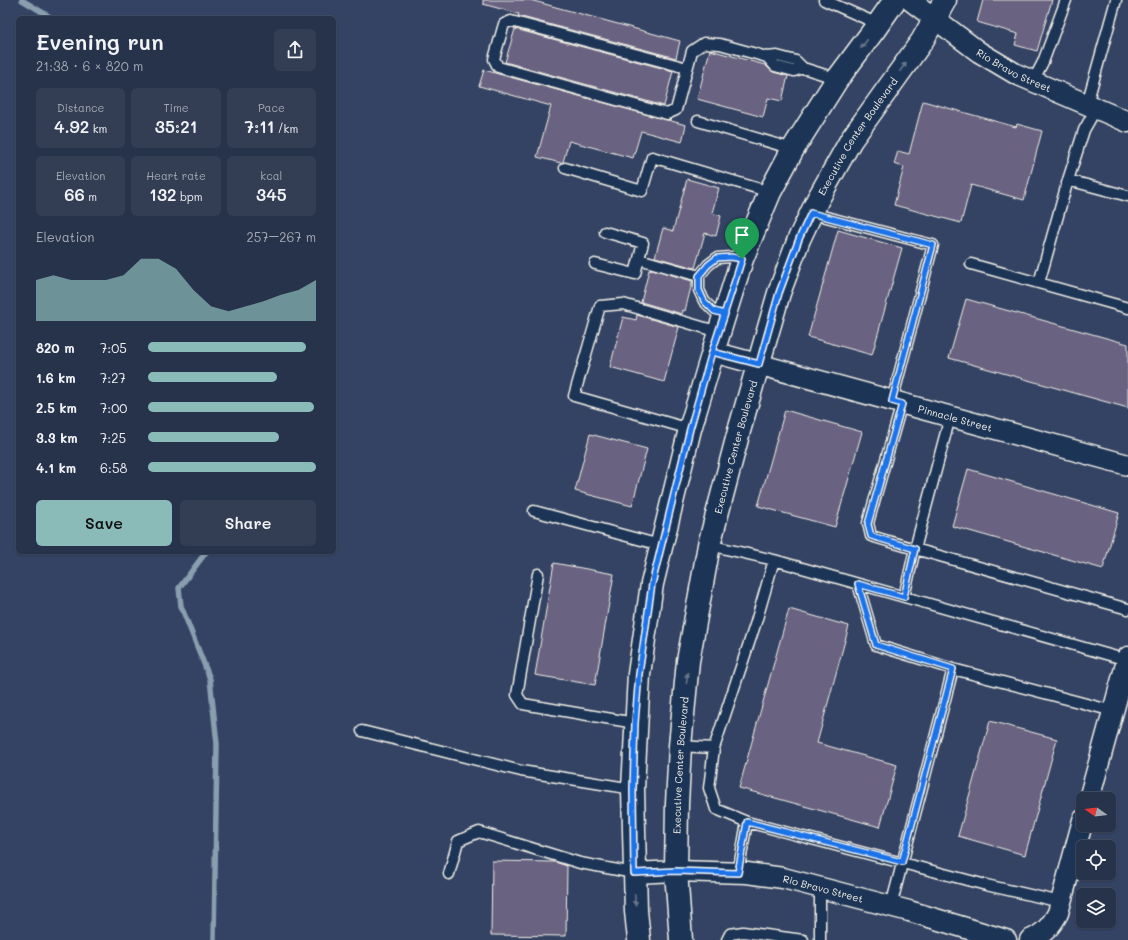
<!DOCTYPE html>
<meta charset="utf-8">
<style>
:root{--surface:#27324b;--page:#333e55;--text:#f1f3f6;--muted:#a4aab5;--line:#434d63;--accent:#8bbbb9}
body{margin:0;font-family:Mali,sans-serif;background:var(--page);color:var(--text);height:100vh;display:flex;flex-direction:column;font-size:15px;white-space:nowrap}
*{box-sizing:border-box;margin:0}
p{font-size:13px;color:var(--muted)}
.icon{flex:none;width:22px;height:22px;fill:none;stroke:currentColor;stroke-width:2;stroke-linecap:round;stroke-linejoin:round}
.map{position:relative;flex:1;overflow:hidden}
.panel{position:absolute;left:16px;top:16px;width:320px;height:538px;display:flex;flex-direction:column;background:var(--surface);border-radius:6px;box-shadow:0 1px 3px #0004,0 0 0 1px var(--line)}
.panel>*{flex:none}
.needle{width:26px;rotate:285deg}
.fabs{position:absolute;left:1076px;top:792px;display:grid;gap:8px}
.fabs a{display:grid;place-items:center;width:40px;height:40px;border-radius:6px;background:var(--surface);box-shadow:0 1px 3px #0004,0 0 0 1px var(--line);font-size:20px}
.pin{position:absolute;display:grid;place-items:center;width:34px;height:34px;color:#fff;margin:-41px -17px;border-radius:50% 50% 50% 0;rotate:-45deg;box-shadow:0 0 4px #0007}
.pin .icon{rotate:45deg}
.round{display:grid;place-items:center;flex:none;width:42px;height:42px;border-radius:6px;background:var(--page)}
.head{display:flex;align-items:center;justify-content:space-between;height:68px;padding:0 20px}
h1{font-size:22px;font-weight:600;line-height:30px}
.metrics{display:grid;grid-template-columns:repeat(3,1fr);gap:6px;height:68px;padding:4px 20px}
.metrics div{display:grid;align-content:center;border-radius:6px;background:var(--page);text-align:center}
.metrics b{font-size:17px;font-weight:600}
.metrics small{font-size:11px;font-weight:400}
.metrics p{font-size:11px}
.chart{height:112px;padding:8px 20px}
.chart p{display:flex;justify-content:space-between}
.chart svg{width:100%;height:72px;margin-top:4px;fill:var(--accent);opacity:.7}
.action{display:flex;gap:8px;margin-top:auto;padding:8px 20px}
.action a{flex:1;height:46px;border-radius:6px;background:var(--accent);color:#111;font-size:16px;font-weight:600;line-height:46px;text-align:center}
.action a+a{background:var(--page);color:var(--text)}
ul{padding:0 20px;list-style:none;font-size:13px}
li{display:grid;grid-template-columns:64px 48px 1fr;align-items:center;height:30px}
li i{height:10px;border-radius:5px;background:var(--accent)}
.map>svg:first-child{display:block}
</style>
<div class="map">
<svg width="1128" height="940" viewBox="0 0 1128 940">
<rect width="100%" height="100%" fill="#344364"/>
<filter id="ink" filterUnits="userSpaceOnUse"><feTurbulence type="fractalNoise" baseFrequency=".025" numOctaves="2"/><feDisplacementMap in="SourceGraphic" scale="8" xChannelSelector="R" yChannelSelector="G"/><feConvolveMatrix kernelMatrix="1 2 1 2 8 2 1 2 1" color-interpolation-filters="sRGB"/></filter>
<g filter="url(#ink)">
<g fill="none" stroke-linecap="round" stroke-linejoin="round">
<!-- stream -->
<path stroke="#899faf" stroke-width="5.5" d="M22,0l30,18
M206,552l-27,36 2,18 29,73 7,65 -3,196"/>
</g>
<!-- building -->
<path fill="#696481" stroke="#f4f1e8" d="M483,0h47l150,41 -4,17 -158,-42 1,-2 -36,-10z
M983,0h69l-15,51 -22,-6 3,-11 -41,-12z
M515,29l158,42 -9,35 -159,-44z
M710,50l55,15 8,7 15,4 -6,25 -14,-3 -5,19 -66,-18z
M484,70l202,55 -4,17 -41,-11 -8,27 -64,-17 -6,21 -2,1 -24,-6 14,-51 -72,-20z
M923,101l93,26 1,-3 25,7 -18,69 -53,-15 -10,38 -67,-18 10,-38 -10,-3 4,-13 11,3z
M687,179l32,9 -7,25 9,3 -5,20 -11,-3 -10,35 -40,-11 8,-29 10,3z
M838,230l64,18 -30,107 -64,-18z
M652,269l40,12v2l-7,28 -2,-1 -1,4 -41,-12 8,-32 2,1z
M966,299l162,45v64l-179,-50z
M637,315l42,12 -15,55 -54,-15 13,-50 13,3z
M785,410l77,22 -27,95 -77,-21z
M590,434l57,15 -15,57 -57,-15z
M968,469l151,44 -16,56 -151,-43z
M554,563l60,11 -19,111 -60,-10z
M789,609l60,17 -32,117 80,22 -17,62 -141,-39z
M990,721l67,18 -32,116 -67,-19z
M492,861l63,1 12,4 -1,70 -75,-1z"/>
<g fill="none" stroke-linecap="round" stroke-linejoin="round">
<!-- service casing -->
<g stroke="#f4f1e8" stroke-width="13">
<path id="service" d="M824,0l54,24
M687,68l-176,-47 -7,3 -10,35 4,8 169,47 9,-4 16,-59 12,-8 16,1 47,13
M803,68l-9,3 -19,-5 -8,-9 10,-1 19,5 7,7 35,11
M1033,81l10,-19 23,-62
M1087,104l29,-104
M1097,107l-13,23 -16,50 60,16
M698,121l95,28
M565,168l77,23 10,-34 118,35
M811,213l122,32 -41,156
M639,259l60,17
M595,264l40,10 8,-31 -38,-11
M971,264l157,44
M1039,283l29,-103
M725,314l-11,-3 -10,-10 -5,-11v-14l9,-11 9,-7 14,-1 11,2
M902,403l-34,120 3,13 44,13 -11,48
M950,417l-35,132 213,60
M690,429l-116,-33 26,-90 23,-2 96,28
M534,511l126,34
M709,545l65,15 -18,62 -42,126
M774,560l353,100
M538,574l-21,121 6,9 112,19
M858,584l18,61 77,24
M362,731l159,40 112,18
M680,746l34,2 -5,40 7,21 31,13
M738,873l9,-51 239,63 75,17
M449,874l9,-33 21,-9 101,31 54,10
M891,906l62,-237 160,42
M727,940l3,-6 13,-2 60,8
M820,940v-52"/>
</g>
<!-- minor casing -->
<g stroke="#f4f1e8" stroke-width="23">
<g id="minor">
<path id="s1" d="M910,0l69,52 37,22 112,48"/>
<path id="s2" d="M713,352l415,113"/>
<path d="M1089,799l39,-142"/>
<path id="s3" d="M634,873l42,-2 71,2 36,5 126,33 97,29"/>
<path d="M1030,940c14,-6 21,-14 28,-27l25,-93"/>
</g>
</g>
<!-- secondary casing -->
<g stroke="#f4f1e8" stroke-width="25">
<g id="secondary">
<path d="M639,940l-3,-29 -3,-122 6,-115 13,-90 38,-155 23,-77 29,-93 28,-67 23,-43 43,-68 38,-51 21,-30"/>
<path id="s4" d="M681,940l-5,-69 1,-67 3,-58 8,-85 21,-116 30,-114 40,-138 20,-54 19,-40 33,-59 71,-99 23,-41"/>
</g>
</g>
<!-- service -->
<use href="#service" stroke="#1d3557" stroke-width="10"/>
<!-- minor -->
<use href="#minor" stroke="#1d3557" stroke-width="20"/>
<!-- secondary -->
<use href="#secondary" stroke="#1d3557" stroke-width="22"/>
</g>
<!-- one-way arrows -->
<defs><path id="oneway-solid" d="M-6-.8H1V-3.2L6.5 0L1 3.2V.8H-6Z"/></defs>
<g fill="#68778a">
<use href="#oneway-solid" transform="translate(864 44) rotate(127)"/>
<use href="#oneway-solid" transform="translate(903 67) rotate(-54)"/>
<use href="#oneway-solid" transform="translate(687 678) rotate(-84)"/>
<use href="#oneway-solid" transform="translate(635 900) rotate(88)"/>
</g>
</g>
<g fill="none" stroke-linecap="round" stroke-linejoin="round" filter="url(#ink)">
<!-- route casing -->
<g stroke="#fff" stroke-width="8">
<path id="route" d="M742,259l-30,93 -22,77 -38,155 -13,90 -4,49 -2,66 1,84 42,-2 62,2 9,-51 155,40 51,-193 -77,-24 -18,-61 46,13 11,-48 -44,-13 -3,-12 34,-120 -10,-3 41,-156 -122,-32 -12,26 -20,54 -20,71 -47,-12 13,-38 -11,-3 -10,-10 -5,-11v-14l9,-11 9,-7 14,-1 11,2"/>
</g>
<!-- route -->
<use href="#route" stroke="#1a73e8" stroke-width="5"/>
</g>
<g text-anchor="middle" stroke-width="3.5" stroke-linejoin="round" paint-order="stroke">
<!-- street labels -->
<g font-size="10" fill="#f4f1e8" stroke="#1d3557">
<text dy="4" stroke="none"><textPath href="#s1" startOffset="126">Rio Bravo Street</textPath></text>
<text dy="4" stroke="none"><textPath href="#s4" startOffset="835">Executive Center Boulevard</textPath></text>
<text dy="4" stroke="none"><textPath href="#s2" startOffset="251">Pinnacle Street</textPath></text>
<text dy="4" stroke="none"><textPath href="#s4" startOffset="499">Executive Center Boulevard</textPath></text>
<text dy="4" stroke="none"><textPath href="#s4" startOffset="175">Executive Center Boulevard</textPath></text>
<text dy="4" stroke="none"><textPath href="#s3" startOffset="191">Rio Bravo Street</textPath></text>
</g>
</g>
</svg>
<div class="fabs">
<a><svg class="needle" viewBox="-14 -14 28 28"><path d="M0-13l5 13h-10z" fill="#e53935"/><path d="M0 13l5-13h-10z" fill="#a4aab5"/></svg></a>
<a><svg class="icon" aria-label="locate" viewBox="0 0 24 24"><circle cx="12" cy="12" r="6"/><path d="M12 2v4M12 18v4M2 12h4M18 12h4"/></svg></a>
<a><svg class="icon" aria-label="layers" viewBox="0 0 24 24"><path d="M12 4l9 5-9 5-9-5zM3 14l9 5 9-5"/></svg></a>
</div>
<div class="pin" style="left:742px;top:259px;background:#1e9e55"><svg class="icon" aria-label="arrive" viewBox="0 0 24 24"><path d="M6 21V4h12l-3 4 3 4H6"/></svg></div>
<section class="panel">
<div class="head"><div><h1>Evening run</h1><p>21:38 · 6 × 820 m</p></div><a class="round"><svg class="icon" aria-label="share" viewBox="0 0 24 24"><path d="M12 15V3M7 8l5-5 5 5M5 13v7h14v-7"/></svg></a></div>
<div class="metrics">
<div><p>Distance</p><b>4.92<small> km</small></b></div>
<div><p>Time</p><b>35:21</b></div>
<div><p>Pace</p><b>7:11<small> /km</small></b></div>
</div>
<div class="metrics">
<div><p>Elevation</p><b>66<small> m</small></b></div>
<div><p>Heart rate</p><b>132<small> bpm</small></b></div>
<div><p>kcal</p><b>345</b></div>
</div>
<div class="chart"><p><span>Elevation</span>257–267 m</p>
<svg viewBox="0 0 160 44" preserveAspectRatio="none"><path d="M0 44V19L10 16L20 19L30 19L40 19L50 16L60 6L70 6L80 12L90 25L100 35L110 38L120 35L130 32L140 28L150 25L160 19V44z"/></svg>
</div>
<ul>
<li><b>820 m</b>7:05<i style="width:94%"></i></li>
<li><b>1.6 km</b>7:27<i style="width:77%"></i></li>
<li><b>2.5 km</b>7:00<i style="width:99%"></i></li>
<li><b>3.3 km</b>7:25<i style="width:78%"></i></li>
<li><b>4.1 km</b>6:58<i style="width:100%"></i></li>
</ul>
<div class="action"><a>Save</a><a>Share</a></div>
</section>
</div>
